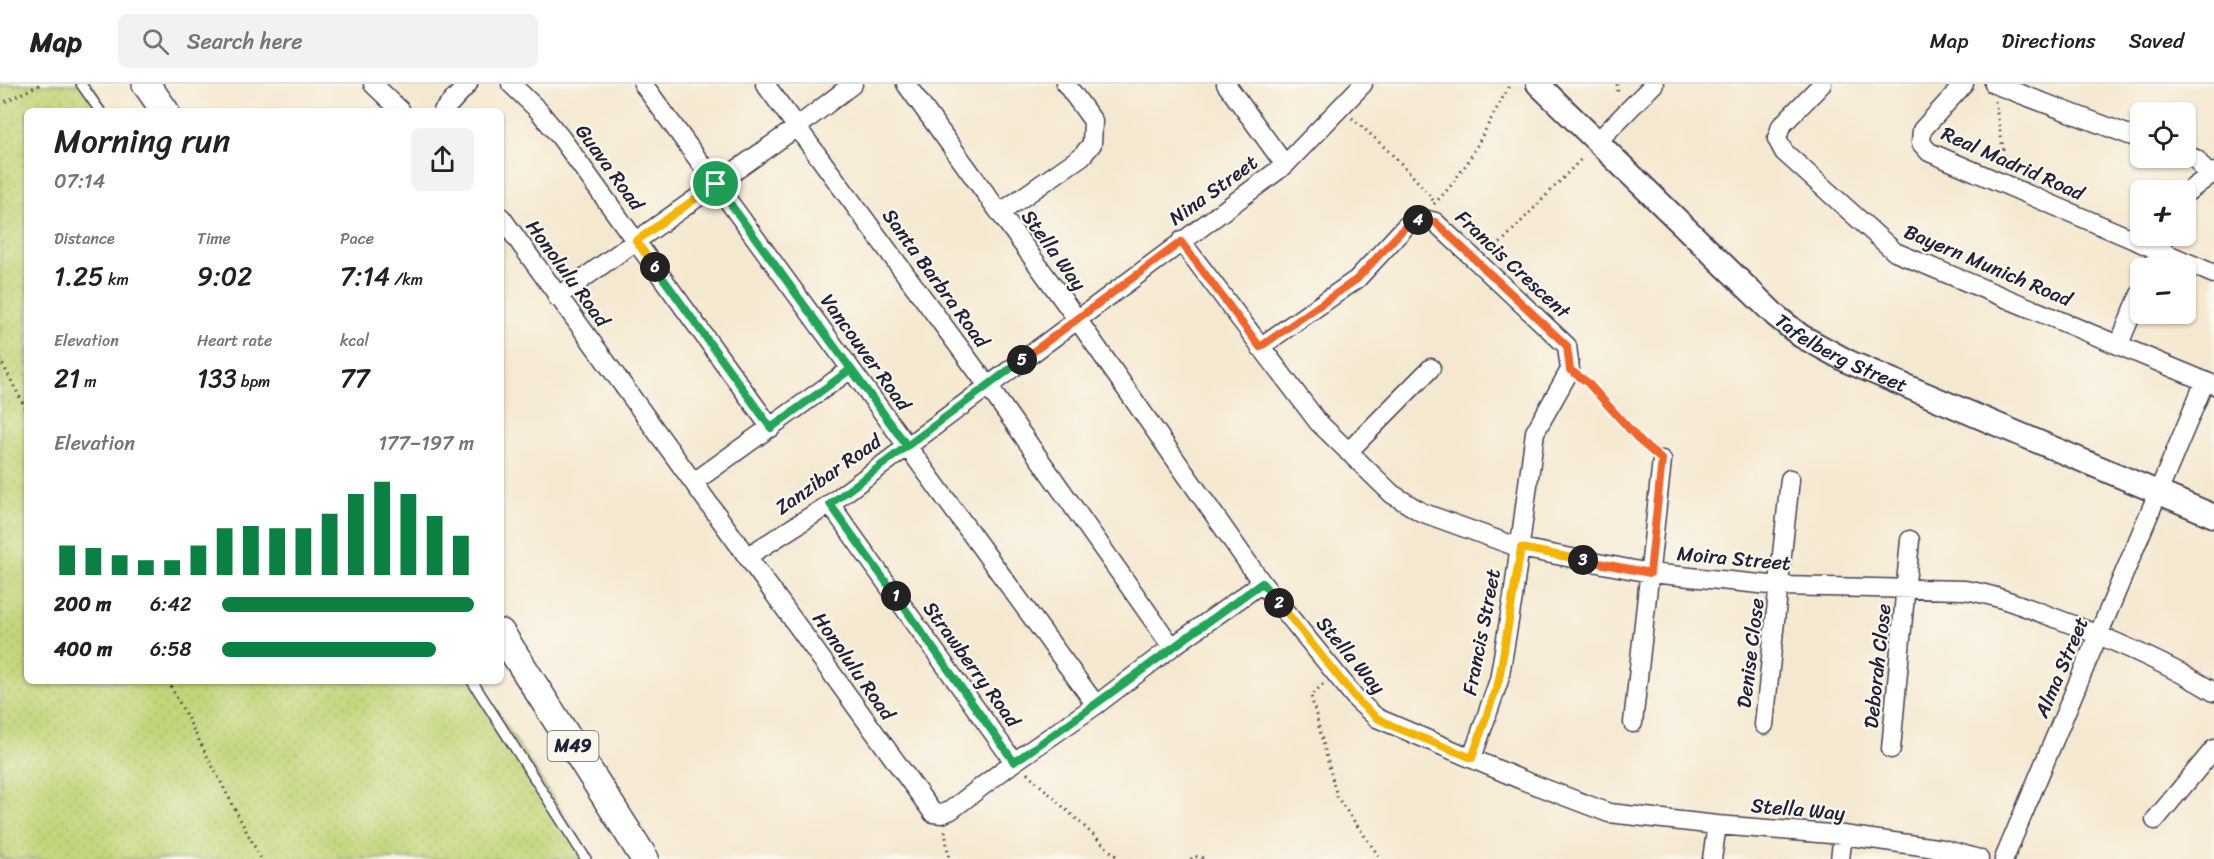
<!DOCTYPE html>
<meta charset="utf-8">
<style>
:root{--surface:#fff;--page:#f2f2f2;--text:#222;--muted:#767676;--line:#e0e0e0;--accent:#0b8043}
body{margin:0;font-family:Sriracha,sans-serif;background:var(--page);color:var(--text);height:100vh;display:flex;flex-direction:column;font-size:22px;white-space:nowrap}
*{box-sizing:border-box;margin:0}
p{font-size:20px;color:var(--muted)}
.icon{flex:none;width:33px;height:33px;fill:none;stroke:currentColor;stroke-width:2;stroke-linecap:round;stroke-linejoin:round}
.map{position:relative;flex:1;overflow:hidden}
.details{position:absolute;left:24px;top:24px;width:480px;height:576px;display:flex;flex-direction:column;background:var(--surface);border-radius:9px;box-shadow:0 2px 4px #0004}
.details>*{flex:none}
.tools{position:absolute;left:2130px;top:18px;display:grid;gap:12px}
.tools a{display:grid;place-items:center;width:66px;height:66px;border-radius:9px;background:var(--surface);box-shadow:0 2px 4px #0004;font-size:30px}
.pin{position:absolute;display:grid;place-items:center;width:51px;height:51px;color:#fff;margin:-26px;border:3px solid #fff;border-radius:50%;box-shadow:0 2px 6px #0007}
.km{position:absolute;width:30px;height:30px;margin:-15px;border-radius:50%;background:#222;color:#fff;font-size:16px;line-height:30px;text-align:center}
.round{display:grid;place-items:center;flex:none;width:63px;height:63px;border-radius:9px;background:var(--page)}
.headline{display:flex;align-items:center;justify-content:space-between;height:102px;padding:0 30px}
h1{font-size:33px;font-weight:600;line-height:45px}
.figures{display:grid;grid-template-columns:repeat(3,1fr);gap:9px;height:102px;padding:6px 30px}
.figures div{display:grid;align-content:center}
.figures b{font-size:26px;font-weight:600}
.figures small{font-size:16px;font-weight:400}
.figures p{font-size:16px}
.chart{height:168px;padding:12px 30px}
.chart p{display:flex;justify-content:space-between}
.chart svg{width:100%;height:108px;margin-top:6px;stroke:var(--accent);stroke-width:6}
ul{padding:0 30px;list-style:none;font-size:20px}
li{display:grid;grid-template-columns:96px 72px 1fr;align-items:center;height:45px}
li i{height:15px;border-radius:8px;background:var(--accent)}
header{display:flex;align-items:center;gap:36px;box-sizing:border-box;height:84px;padding:0 30px;background:var(--surface);border-bottom:2px solid var(--line)}
header strong{font-size:28px}
nav{display:flex;gap:33px;margin-inline-start:auto;font-size:21px}
.search{width:420px;height:54px;background:var(--page);display:flex;align-items:center;gap:15px;box-sizing:border-box;padding:0 21px;border-radius:9px;color:var(--muted);font-size:22px}
.map>svg:first-child{display:block}
</style>
<header>
<strong>Map</strong>
<div class="search"><svg class="icon" aria-label="search" viewBox="0 0 24 24"><circle cx="10" cy="10" r="6"/><path d="M15 15l6 6"/></svg>Search here</div>
<nav><a>Map</a><a>Directions</a><a>Saved</a></nav>
</header>
<div class="map">
<svg width="2214" height="775" viewBox="0 0 2214 775">
<defs>
<pattern id="grass-dots" width="8" height="8" patternUnits="userSpaceOnUse" patternTransform="scale(1.5)"><rect width="8" height="8" fill="#c1d679"/><path d="M2 2h.1M6 6h.1" fill="none" stroke="#a6b76a" stroke-width="1.8" stroke-linecap="round"/></pattern>
</defs>
<rect width="100%" height="100%" fill="#fbf7ec"/>
<filter id="ink" filterUnits="userSpaceOnUse"><feTurbulence type="fractalNoise" baseFrequency=".0167" numOctaves="2"/><feDisplacementMap in="SourceGraphic" scale="12" xChannelSelector="R" yChannelSelector="G"/><feConvolveMatrix kernelMatrix="1 2 1 2 8 2 1 2 1" color-interpolation-filters="sRGB"/></filter>
<filter id="wash" filterUnits="userSpaceOnUse"><feTurbulence type="fractalNoise" baseFrequency=".008" numOctaves="4" result="noise"/><feDisplacementMap in="SourceGraphic" scale="24" xChannelSelector="R" yChannelSelector="G"/><feGaussianBlur stdDeviation="1.35" result="paint"/><feColorMatrix in="noise" values="0 0 0 0 0 0 0 0 0 0 0 0 0 0 0 0 0 1.4 0 .05"/><feComposite in="paint" operator="in"/></filter>
<g filter="url(#wash)">
<rect width="100%" height="100%" fill="#f5e8d0"/>
<!-- grass -->
<path fill="url(#grass-dots)" stroke="#727c5a" stroke-width="1.5" d="M0,0h91l17,27h-81v570h450l115,178h-592z"/>
</g>
<g filter="url(#ink)">
<g fill="none" stroke-linecap="round" stroke-linejoin="round">
<!-- service casing -->
<g stroke="#424051" stroke-width="12">
<path id="service" d="M81,0l19,27
M472,597l114,178"/>
</g>
<!-- minor casing -->
<g stroke="#424051" stroke-width="21">
<path id="minor" d="M373,0l28,27
M511,0l27,26 23,28 210,290
M643,0l453,621
M765,0l223,302 184,261
M906,0l171,235 185,264 96,118 19,17 145,62 87,33 108,12 126,10 100,14 36,10
M1226,0l59,81
M1822,0l-41,42 -4,13 7,13 111,100 319,133
M1964,0l-42,46 -1,13 8,9 285,122
M1994,0l146,55
M443,27l25,-27
M1598,57l56,-57
M2186,71l10,4 12,16
M2186,109l28,-21
M1000,129l82,-57 10,-12 1,-23 -27,-37
M501,133l432,596 9,1 9,-4 63,-48 82,-57 76,-58 90,-64
M1181,157l137,181 74,72 29,18 99,36 130,25 130,13 184,4c29,4 56,15 83,25 57,21 116,46 167,77
M2151,184l14,-32
M557,213l240,-170 56,-43
M2119,260l21,-50
M1260,263l97,-68 49,-53 14,-8 15,4 132,124 3,24 -35,62 -22,165 -14,83 -27,78
M1348,368l83,-84
M694,398l157,-113
M830,420l184,258
M748,472l82,-52 455,-339 78,-81
M1633,639l29,-263
M1764,641l26,-246
M1891,665l19,-209
M2155,736l59,-71
M1712,775l5,-34
M1840,775l3,-24
M2004,775l201,-478"/>
</g>
<!-- tertiary casing -->
<g stroke="#424051" stroke-width="26">
<g id="tertiary">
<path id="s1" d="M1538,0l238,232 25,20 48,26 365,154"/>
</g>
</g>
<!-- primary casing -->
<g stroke="#424051" stroke-width="30">
<path id="primary" d="M146,0l19,27
M501,549l144,226"/>
</g>
<!-- path -->
<path stroke="#424051" stroke-width="3" stroke-dasharray="1.5 4.5" stroke-linecap="butt" d="M1617,0l1,10
M1995,17l11,65
M0,20l41,-20
M1352,34c30,26 59,53 83,85
M1434,120l15,-16 19,-26 42,-78
M1492,168l91,-95
M0,275l27,52
M1584,296l65,69
M168,597l93,178
M1323,600l-12,12 26,101 44,62
M1027,689l92,86
M945,747l4,28
M1191,775l3,-3 13,3"/>
<!-- service -->
<use href="#service" stroke="#fff" stroke-width="9"/>
<!-- minor -->
<use href="#minor" stroke="#fff" stroke-width="18"/>
<!-- tertiary -->
<use href="#tertiary" stroke="#fff" stroke-width="22"/>
<!-- primary -->
<use href="#primary" stroke="#fff" stroke-width="27"/>
</g>
</g>
<g fill="none" stroke-linecap="round" stroke-linejoin="round" filter="url(#ink)">
<!-- split-1 casing -->
<g stroke="#fff" stroke-width="12">
<path id="split-1" d="M716,100l191,262 -77,58 66,92"/>
</g>
<!-- split-2 casing -->
<g stroke="#fff" stroke-width="12">
<path id="split-2" d="M896,512l118,166c84,-58 165,-120 248,-179l17,20"/>
</g>
<!-- split-3 casing -->
<g stroke="#fff" stroke-width="12">
<path id="split-3" d="M1279,519l79,98 19,17 18,9 77,31 27,-78 22,-132 62,12"/>
</g>
<!-- split-4 casing -->
<g stroke="#fff" stroke-width="12">
<path id="split-4" d="M1418,136l17,2 132,124 3,24 17,12 54,60 21,18 -12,113 -67,-13"/>
</g>
<!-- split-5 casing -->
<g stroke="#fff" stroke-width="12">
<path id="split-5" d="M1022,276l159,-118 79,105 97,-68 49,-53 12,-6"/>
</g>
<!-- split-6 casing -->
<g stroke="#fff" stroke-width="12">
<path id="split-6" d="M655,183l116,161 80,-59 56,77 115,-86"/>
</g>
<!-- split-7 casing -->
<g stroke="#fff" stroke-width="12">
<path id="split-7" d="M655,183l-19,-26 80,-57"/>
</g>
<!-- split-1 -->
<use href="#split-1" stroke="#22a559" stroke-width="8"/>
<!-- split-2 -->
<use href="#split-2" stroke="#22a559" stroke-width="8"/>
<!-- split-3 -->
<use href="#split-3" stroke="#f5b400" stroke-width="8"/>
<!-- split-4 -->
<use href="#split-4" stroke="#f0652b" stroke-width="8"/>
<!-- split-5 -->
<use href="#split-5" stroke="#f0652b" stroke-width="8"/>
<!-- split-6 -->
<use href="#split-6" stroke="#22a559" stroke-width="8"/>
<!-- split-7 -->
<use href="#split-7" stroke="#f5b400" stroke-width="8"/>
</g>
<g text-anchor="middle" stroke-width="4.5" stroke-linejoin="round" paint-order="stroke">
<!-- shield labels -->
<rect fill="#fbf7ec" stroke="#636270" stroke-width="1.5" x="547.5" y="647" width="51" height="30" rx="4.5"/>
<g font-size="18" font-weight="bold" fill="#22223b">
<text x="573" y="668">M49</text>
</g>
<!-- street labels -->
<g font-size="20" fill="#22223b" stroke="#fbf7ec">
<text transform="translate(2013 79) rotate(24)" y="7">Real Madrid Road</text>
<text transform="translate(610 83) rotate(54)" y="7">Guava Road</text>
<text transform="translate(1213 106) rotate(-36)" y="7">Nina Street</text>
<text transform="translate(1054 166) rotate(54)" y="7">Stella Way</text>
<text transform="translate(1513 180) rotate(43)" y="7">Francis Crescent</text>
<text transform="translate(1988 181) rotate(23)" y="7">Bayern Munich Road</text>
<text transform="translate(568 189) rotate(54)" y="7">Honolulu Road</text>
<text transform="translate(936 194) rotate(54)" y="7">Santa Barbra Road</text>
<text dy="7" stroke="none"><textPath href="#s1" startOffset="408">Tafelberg Street</textPath></text>
<text transform="translate(866 268) rotate(54)" y="7">Vancouver Road</text>
<text transform="translate(828 390) rotate(-35)" y="7">Zanzibar Road</text>
<text transform="translate(1734 474) rotate(5)" y="7">Moira Street</text>
<text transform="translate(1481 548) rotate(-79)" y="7">Francis Street</text>
<text transform="translate(1750 569) rotate(-83)" y="7">Denise Close</text>
<text transform="translate(1351 571) rotate(50)" y="7">Stella Way</text>
<text transform="translate(972 580) rotate(54)" y="7">Strawberry Road</text>
<text transform="translate(854 582) rotate(55)" y="7">Honolulu Road</text>
<text transform="translate(1877 582) rotate(-84)" y="7">Deborah Close</text>
<text transform="translate(2061 583) rotate(-67)" y="7">Alma Street</text>
<text transform="translate(1798 725) rotate(5)" y="7">Stella Way</text>
</g>
</g>
</svg>
<div class="tools">
<a><svg class="icon" aria-label="locate" viewBox="0 0 24 24"><circle cx="12" cy="12" r="6"/><path d="M12 2v4M12 18v4M2 12h4M18 12h4"/></svg></a>
<a>+</a>
<a>−</a>
</div>
<div class="pin" style="left:716px;top:100px;background:#1e9e55"><svg class="icon" aria-label="arrive" viewBox="0 0 24 24"><path d="M6 21V4h12l-3 4 3 4H6"/></svg></div>
<b class="km" style="left:896px;top:512px">1</b>
<b class="km" style="left:1279px;top:519px">2</b>
<b class="km" style="left:1583px;top:476px">3</b>
<b class="km" style="left:1418px;top:136px">4</b>
<b class="km" style="left:1022px;top:276px">5</b>
<b class="km" style="left:655px;top:183px">6</b>
<section class="details">
<div class="headline"><div><h1>Morning run</h1><p>07:14</p></div><a class="round"><svg class="icon" aria-label="share" viewBox="0 0 24 24"><path d="M12 15V3M7 8l5-5 5 5M5 13v7h14v-7"/></svg></a></div>
<div class="figures">
<div><p>Distance</p><b>1.25<small> km</small></b></div>
<div><p>Time</p><b>9:02</b></div>
<div><p>Pace</p><b>7:14<small> /km</small></b></div>
</div>
<div class="figures">
<div><p>Elevation</p><b>21<small> m</small></b></div>
<div><p>Heart rate</p><b>133<small> bpm</small></b></div>
<div><p>kcal</p><b>77</b></div>
</div>
<div class="chart"><p><span>Elevation</span>177–197 m</p>
<svg viewBox="0 0 160 44" preserveAspectRatio="none"><path d="M5 44V32M15 44V33M25 44V36M35 44V38M45 44V38M55 44V32M65 44V25M75 44V24M85 44V25M95 44V25M105 44V19M115 44V11M125 44V6M135 44V11M145 44V20M155 44V28"/></svg>
</div>
<ul>
<li><b>200 m</b>6:42<i style="width:100%"></i></li>
<li><b>400 m</b>6:58<i style="width:85%"></i></li>
</ul>
</section>
</div>
